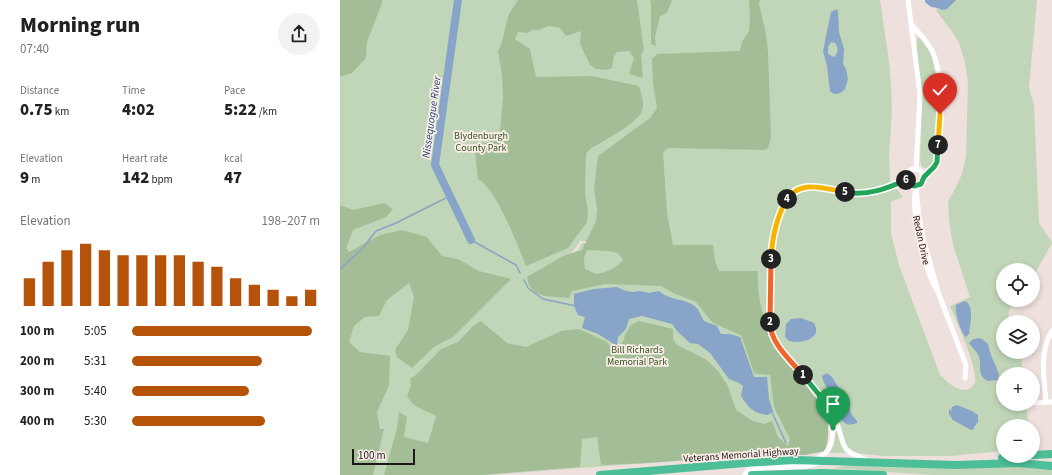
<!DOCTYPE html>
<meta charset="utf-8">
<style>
:root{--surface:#fff;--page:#f2f2f2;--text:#222;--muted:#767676;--accent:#b45309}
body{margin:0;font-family:"Source Sans 3",sans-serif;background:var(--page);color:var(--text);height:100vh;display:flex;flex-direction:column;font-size:15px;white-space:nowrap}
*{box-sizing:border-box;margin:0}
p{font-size:13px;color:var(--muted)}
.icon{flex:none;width:22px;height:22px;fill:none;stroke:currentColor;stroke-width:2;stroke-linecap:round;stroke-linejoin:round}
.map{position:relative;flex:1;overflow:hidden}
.details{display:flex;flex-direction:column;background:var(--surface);width:340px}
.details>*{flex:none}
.controls{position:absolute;left:656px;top:263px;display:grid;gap:8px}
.controls a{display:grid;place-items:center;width:44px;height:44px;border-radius:50%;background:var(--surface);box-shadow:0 2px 6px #0003;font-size:20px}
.scale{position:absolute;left:12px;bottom:10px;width:63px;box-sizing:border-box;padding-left:4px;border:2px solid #1d1817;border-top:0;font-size:11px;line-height:14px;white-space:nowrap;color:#1d1817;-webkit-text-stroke:3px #fceee9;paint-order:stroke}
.pin{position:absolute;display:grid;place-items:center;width:34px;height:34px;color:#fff;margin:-41px -17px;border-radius:50% 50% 50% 0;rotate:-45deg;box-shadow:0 0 4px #0007}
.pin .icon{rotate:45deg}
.km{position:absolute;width:20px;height:20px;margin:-10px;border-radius:50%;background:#222;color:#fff;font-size:11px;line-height:20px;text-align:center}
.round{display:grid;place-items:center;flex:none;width:42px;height:42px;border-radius:21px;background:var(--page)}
.summary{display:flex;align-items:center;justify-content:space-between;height:68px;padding:0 20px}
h1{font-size:22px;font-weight:800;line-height:30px}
.metrics{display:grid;grid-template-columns:repeat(3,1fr);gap:6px;height:68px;padding:4px 20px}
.metrics div{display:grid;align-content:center}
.metrics b{font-size:17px;font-weight:800}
.metrics small{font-size:11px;font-weight:400}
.metrics p{font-size:11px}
.chart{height:112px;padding:8px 20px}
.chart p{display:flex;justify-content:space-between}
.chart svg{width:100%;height:72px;margin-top:4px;stroke:var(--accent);stroke-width:6}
ul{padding:0 20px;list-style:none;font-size:13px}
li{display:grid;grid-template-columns:64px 48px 1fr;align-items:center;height:30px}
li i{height:10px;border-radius:5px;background:var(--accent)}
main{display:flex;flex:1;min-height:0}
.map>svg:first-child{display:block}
</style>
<main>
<section class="details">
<div class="summary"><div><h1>Morning run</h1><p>07:40</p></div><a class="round"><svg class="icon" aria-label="share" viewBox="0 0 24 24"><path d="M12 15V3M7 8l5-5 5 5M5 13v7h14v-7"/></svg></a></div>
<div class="metrics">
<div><p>Distance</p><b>0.75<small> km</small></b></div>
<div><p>Time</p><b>4:02</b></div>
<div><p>Pace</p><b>5:22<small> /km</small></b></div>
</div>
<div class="metrics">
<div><p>Elevation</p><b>9<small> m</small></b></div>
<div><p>Heart rate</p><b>142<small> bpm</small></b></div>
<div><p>kcal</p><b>47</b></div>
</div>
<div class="chart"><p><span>Elevation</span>198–207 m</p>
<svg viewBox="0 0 160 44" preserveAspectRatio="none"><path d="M5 44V27M15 44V17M25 44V10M35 44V6M45 44V10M55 44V13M65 44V13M75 44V13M85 44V13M95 44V17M105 44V20M115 44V27M125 44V31M135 44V34M145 44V38M155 44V34"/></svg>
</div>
<ul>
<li><b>100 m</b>5:05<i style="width:96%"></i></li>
<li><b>200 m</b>5:31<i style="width:69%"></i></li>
<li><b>300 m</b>5:40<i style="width:62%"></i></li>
<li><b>400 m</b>5:30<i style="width:71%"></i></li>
</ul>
</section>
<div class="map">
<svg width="712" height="475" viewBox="0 0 712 475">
<rect width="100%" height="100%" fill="#eee0dc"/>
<!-- green -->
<path fill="#c1d6b8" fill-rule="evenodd" d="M0,0h540l9,61 2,24 1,27 -3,43 1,25 13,17 -12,5v32l8,31 41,110c7,7 19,18 29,14 2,-1 5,-4 6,-7 3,-14 -19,-61 -25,-76l20,-9 -17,-52 -4,-25 -1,-19 7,-12 7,-15 4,-18 2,-72 -3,-22 -6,-19 -8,-13 -14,-18 -2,-12h102l-8,88 5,17 5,118 13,19v1l-19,34v-7h-30v30h15l-9,9 -1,13h-5v30h16l2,2 2,20h-20v30h23l3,22h-26v25l-53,5h-66l-30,-3 -7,-6 -9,-22 -24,-43 -43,-48 5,11 46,61c7,15 8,29 3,45l-19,4h-51l-267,20h-148zM240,241l61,3 -59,-1 -4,7 -6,3z
M577,37c28,10 19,97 17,122 -2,6 -5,11 -12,8l-2,-7 2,-54 -5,-57z
M494,421l15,32h-20z
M510,465l168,1 34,4v5h-121l-98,-7z"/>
<!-- forest -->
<path fill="#a3be97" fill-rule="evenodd" d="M0,0h42v3l-15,39 -1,16 -14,15 -12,4z
M178,0h119l7,50 -3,5 2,23 -14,-4 5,-16 -5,-7 -12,1 -3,4 -2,12 -5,2 -11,-1 -6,-4 -10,-21 1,-13 -15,5 -6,-8 -12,-2 -9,4h-7l-5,3 -9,-1 -3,7 15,10 6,28 56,-1 47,10c2,7 6,17 3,25 -4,12 -40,31 -52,38l-4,5 -1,40 3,16 -1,12 -19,26 -42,18c-8,-20 -30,-78 -48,-87l-4,-34c10,-2 22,-2 26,-13l3,-35 -1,-22 -4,-24 3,-6 8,-31z
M310,0h22l-5,13 -7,3 -5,21 1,9 -5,-2v-41z
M409,0h11l-1,4 7,30 2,18 3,85 -3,11 -4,2 -95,-2 -6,4 4,61 6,32h40l2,16 4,10h39c-3,58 31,92 64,135 7,15 8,29 3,45l-20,4h-50l-107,8 -47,2 -4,-28 -15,2 -2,28 -99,8h-97l13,-47 2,-16 8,5 -3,20 24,6 8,-27c-12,-7 -22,-7 -29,-20l4,-11 -1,-6 7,-5 24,-25 17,-7 15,-16 8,-5 26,22 19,4 35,-16 18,-2 28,13 5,6h5l6,-7 3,-8 5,-8 8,-4 34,8v10l4,6 30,15 11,11 10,15 8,24 17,11 11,3 8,-3 6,16 10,9 2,-7 -16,-32 -4,-32 -12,-1 -4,-1 -13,-38 -19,-8 -10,-5 -16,-20 -23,-9 -12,-7 -56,-2 -33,7 -3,7c-16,-2 -39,2 -42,-21l36,-21 19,-6 14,-29 1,-12 -3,-20 4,-33 52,-38 7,-10 -4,-24 -1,-25 5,-5 83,-3 2,-9 7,-11 1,-13zM247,250l21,1 10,2 5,7c-8,9 -15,12 -27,14l-11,-5 -1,-11z
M44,203l9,6 -7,8 -33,13 -7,18 3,4 31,-17 22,-5 25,7 15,19 16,3 21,12 32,8 -58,58 -19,10 -22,21 -15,-11 -2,-7 13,-20 6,-33 -5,-14 -22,17 -8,16 -14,1 -11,9 -5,16 11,10 30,4 -1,29 -12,27 3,17h4l-11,46h-33v-270l13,5z"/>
<!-- water -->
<path fill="#88a4c8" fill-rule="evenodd" d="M585,0h31l-9,9 -5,1 -4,-2 -7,-1 -6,-5z
M497,9l1,3 1,20 5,17 -1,15 3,5 2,10 -3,10c-4,5 -10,7 -15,2l-3,-25 -4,-15 8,-39zM491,42l4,1c4,5 3,10 -1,14l-6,-3v-7z
M277,287l9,4 7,1 7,-1 9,2 10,-2c11,10 29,7 39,18 2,4 4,9 6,12l13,5 4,8h9l10,3 14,40h13l2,22 4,12 -5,4c-14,-1 -20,-8 -27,-19l2,-10 -4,-3 -10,-4 -19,-26 -12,-9 -8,-1 -12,-11 -6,-8 -30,-8 -13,3 -3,10 -8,8 -1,9 -19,-12 -16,-6 3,-11 -7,-2 -4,-9v-12l19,-5z
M624,301l3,1c7,7 3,23 2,32l-3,3c-5,-3 -12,-26 -10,-32z
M461,318l13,5 2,5v5c-6,9 -17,10 -27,8l-4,-4 1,-13 5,-5z
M638,338l4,1 6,5 3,11 8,19 -1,6 -10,1c-12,-5 -6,-15 -9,-24 -1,-5 -7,-9 -10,-14l3,-3z
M487,373l5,4 12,19 8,19 5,6v2c-3,1 -9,3 -12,0 -8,-5 -9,-19 -13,-26 -3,-7 -9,-13 -10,-21z
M617,405l15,6 6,4v7l-4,5v2l-3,1 -18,-10 -4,-6v-6l2,3 1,-4z"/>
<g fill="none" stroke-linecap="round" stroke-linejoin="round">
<!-- stream -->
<path stroke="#88a4c8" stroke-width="1.5" d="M131,240l45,25 4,8
M0,269l22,-20 14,-18 20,-8 54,-27
M184,280l4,8 15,11 33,7
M431,410l15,33"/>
<!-- river -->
<path stroke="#88a4c8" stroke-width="8" d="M118,0l-23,165 36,75"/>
<!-- minor -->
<path stroke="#fff" stroke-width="5" d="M568,0l12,94 -4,75
M571,24c8,9 16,17 21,27 14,28 8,80 5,111l-3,5 -10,10
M566 178a9 9 0 1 1 18 0a9 9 0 1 1-18 0Z
M576,186c-6,24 9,86 22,106l-14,-51 -5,-24 -3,-31
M598,292l28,73 -1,13
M706,402c-2,-24 -7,-50 6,-71
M693,403l19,-1
M475,459c20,-6 18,-25 18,-42
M526,460l-15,-7 -5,-4 -3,-6 -5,-17 -9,-19 -20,-26 -31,-36 -5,-8 -3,-9v-8c0,-25 -2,-62 3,-86 4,-17 14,-48 36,-48 14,0 28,5 42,7 19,3 38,-6 56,-13"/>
<!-- tertiary -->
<path stroke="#fff" stroke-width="6" d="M405,475l4,-5 4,-2 51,-2 14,-3"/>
<!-- trunk -->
<path stroke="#4cbe98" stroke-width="8" d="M693,455l19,-1
M662,458l23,-2
M260,475l145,-12 49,-3 162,5 63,-2 33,3
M412,475l70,-2 61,2"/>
</g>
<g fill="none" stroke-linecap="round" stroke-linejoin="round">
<!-- split-1 casing -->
<g stroke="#fff" stroke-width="8">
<path id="split-1" d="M463,375l26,32 3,7 1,14"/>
</g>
<!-- split-2 casing -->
<g stroke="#fff" stroke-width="8">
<path id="split-2" d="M430,322c0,21 20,38 33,53"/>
</g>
<!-- split-3 casing -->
<g stroke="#fff" stroke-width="8">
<path id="split-3" d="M430,322l1,-63"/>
</g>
<!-- split-4 casing -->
<g stroke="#fff" stroke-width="8">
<path id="split-4" d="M431,259c1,-21 5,-41 16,-60"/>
</g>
<!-- split-5 casing -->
<g stroke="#fff" stroke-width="8">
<path id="split-5" d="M447,199c14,-20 38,-10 58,-7"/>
</g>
<!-- split-6 casing -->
<g stroke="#fff" stroke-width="8">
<path id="split-6" d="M505,192c22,4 41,-3 61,-12"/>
</g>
<!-- split-7 casing -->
<g stroke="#fff" stroke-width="8">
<path id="split-7" d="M566,180l3,4 5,2 7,-2 3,-7 10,-10 3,-5 1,-17"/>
</g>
<!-- split-8 casing -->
<g stroke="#fff" stroke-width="8">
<path id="split-8" d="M598,145l2,-31"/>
</g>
<!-- split-1 -->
<use href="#split-1" stroke="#22a559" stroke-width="5"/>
<!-- split-2 -->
<use href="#split-2" stroke="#f0652b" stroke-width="5"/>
<!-- split-3 -->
<use href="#split-3" stroke="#f0652b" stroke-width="5"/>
<!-- split-4 -->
<use href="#split-4" stroke="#f5b400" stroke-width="5"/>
<!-- split-5 -->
<use href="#split-5" stroke="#f5b400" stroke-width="5"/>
<!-- split-6 -->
<use href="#split-6" stroke="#22a559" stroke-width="5"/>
<!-- split-7 -->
<use href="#split-7" stroke="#22a559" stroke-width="5"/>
<!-- split-8 -->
<use href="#split-8" stroke="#f5b400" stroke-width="5"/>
</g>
<g text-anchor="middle" stroke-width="3.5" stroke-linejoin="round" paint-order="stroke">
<!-- park labels -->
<g font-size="10" fill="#30531e" stroke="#fceee9">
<text x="141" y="139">Blydenburgh<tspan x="141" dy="12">County Park</tspan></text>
<text x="297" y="353">Bill Richards<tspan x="297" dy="12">Memorial Park</tspan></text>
</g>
<!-- street labels -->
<g font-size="10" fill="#1d1817" stroke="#fceee9">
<text transform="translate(582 240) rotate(78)" y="4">Redan Drive</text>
<text transform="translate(401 454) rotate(-4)" y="4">Veterans Memorial Highway</text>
</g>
<!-- water labels -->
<g font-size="11" font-style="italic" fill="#1b4271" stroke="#fceee9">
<text transform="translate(91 117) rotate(-82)" y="4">Nissequogue River</text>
</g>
</g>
</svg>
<div class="controls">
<a><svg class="icon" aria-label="locate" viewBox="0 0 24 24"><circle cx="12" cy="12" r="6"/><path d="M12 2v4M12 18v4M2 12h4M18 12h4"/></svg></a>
<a><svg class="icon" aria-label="layers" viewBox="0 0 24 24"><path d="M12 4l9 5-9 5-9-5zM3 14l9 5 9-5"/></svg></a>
<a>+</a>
<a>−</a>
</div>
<div class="scale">100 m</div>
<div class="pin" style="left:493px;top:428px;background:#1e9e55"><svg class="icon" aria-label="arrive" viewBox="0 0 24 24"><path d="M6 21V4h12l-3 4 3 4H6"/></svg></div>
<div class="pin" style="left:600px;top:114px;background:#d93025"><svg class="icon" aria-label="check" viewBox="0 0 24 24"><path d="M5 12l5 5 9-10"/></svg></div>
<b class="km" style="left:463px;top:375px">1</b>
<b class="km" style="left:430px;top:322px">2</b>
<b class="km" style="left:431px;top:259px">3</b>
<b class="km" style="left:447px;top:199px">4</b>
<b class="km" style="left:505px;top:192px">5</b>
<b class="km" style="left:566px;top:180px">6</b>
<b class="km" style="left:598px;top:145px">7</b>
</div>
</main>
